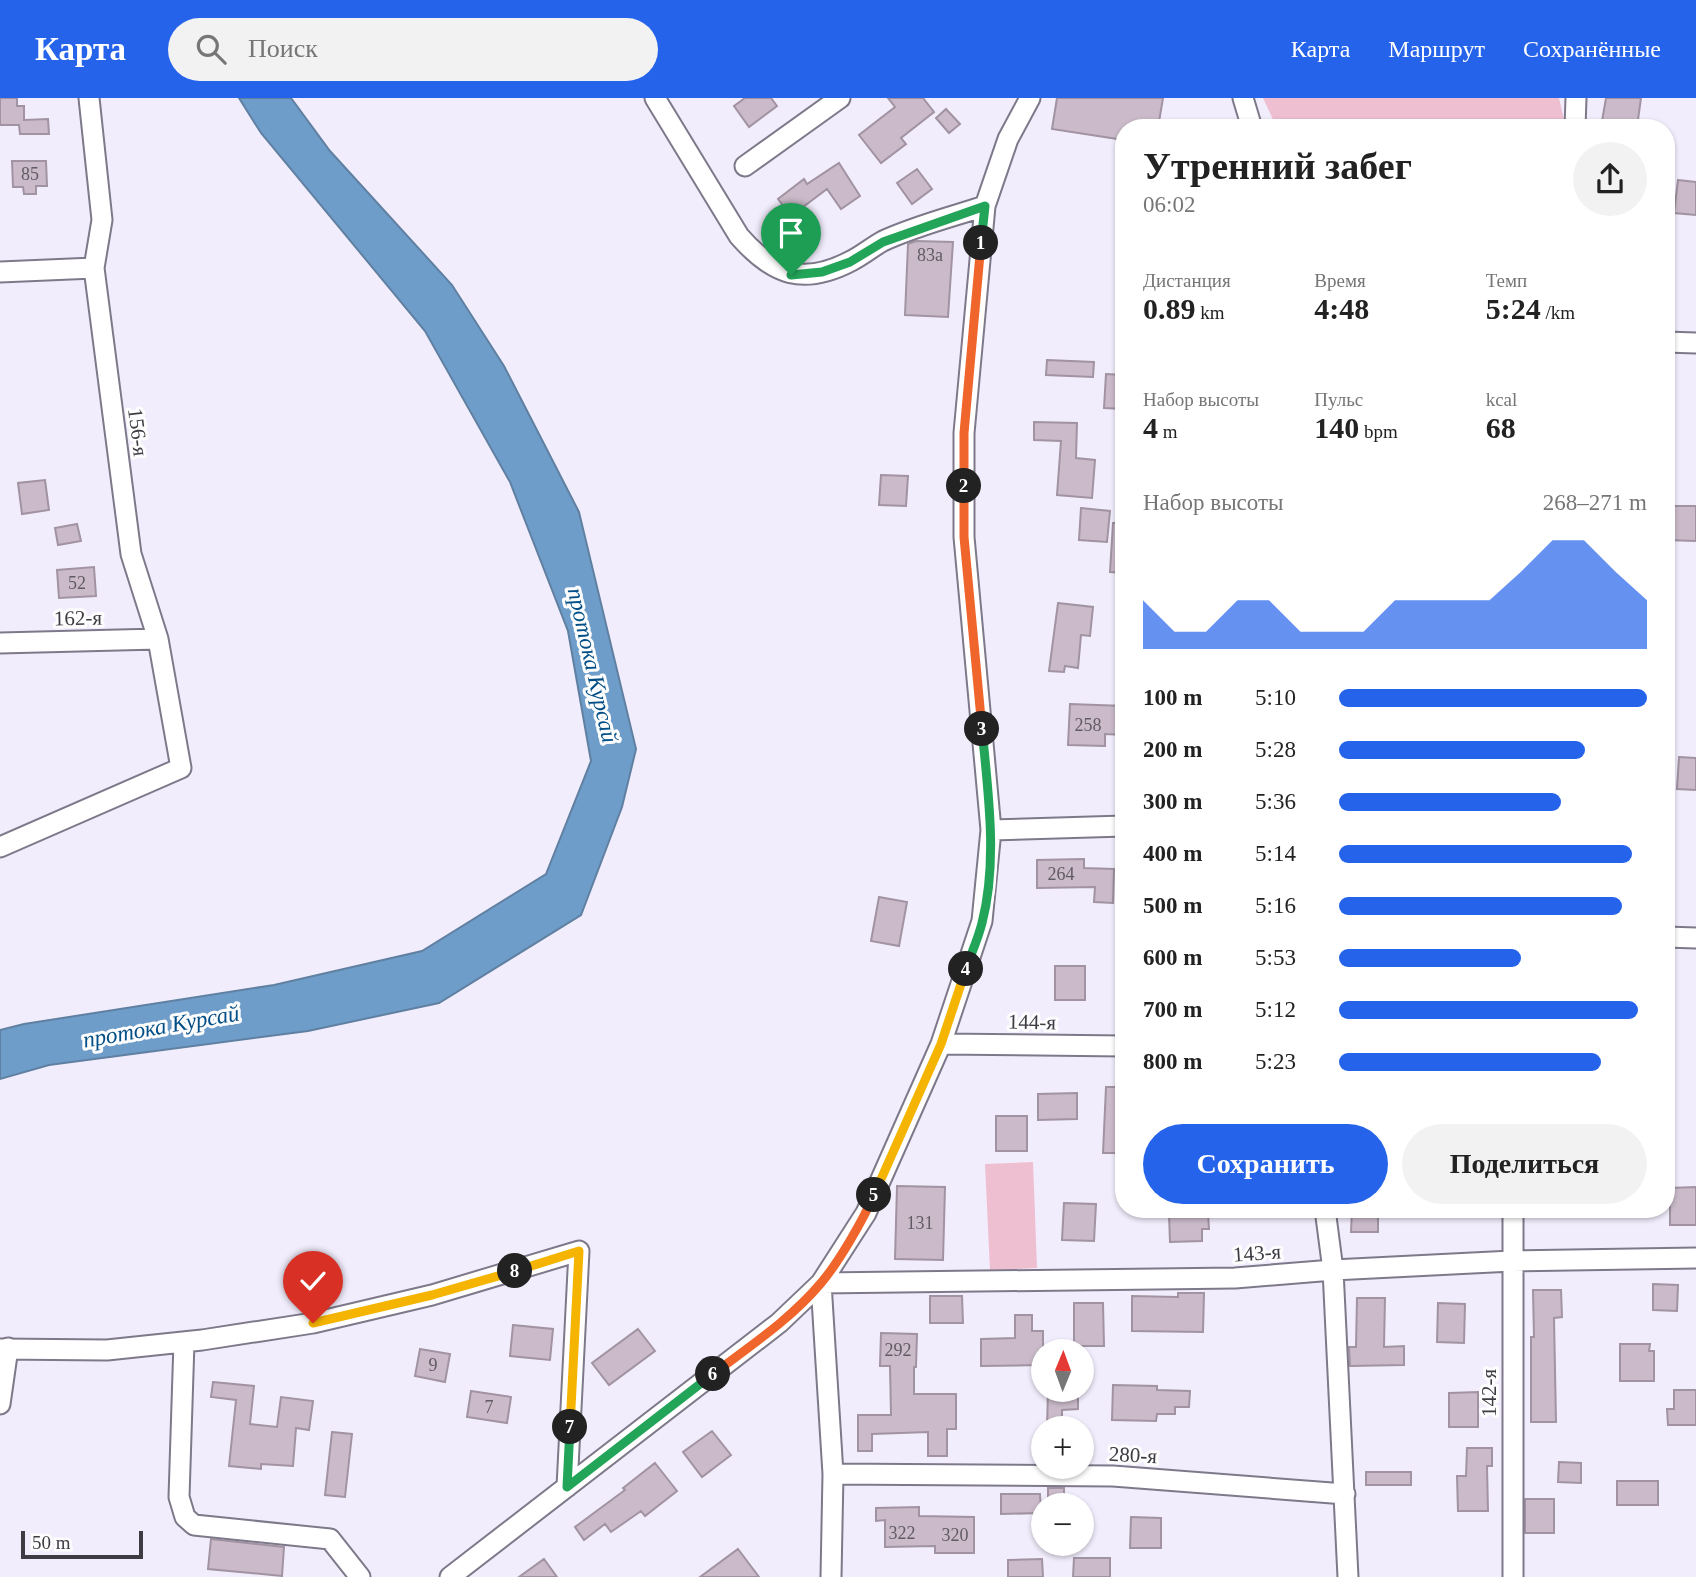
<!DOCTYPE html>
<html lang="ru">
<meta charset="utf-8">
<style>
:root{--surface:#fff;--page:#f2f2f2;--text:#222;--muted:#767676;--accent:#2563eb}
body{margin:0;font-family:"Times New Roman",serif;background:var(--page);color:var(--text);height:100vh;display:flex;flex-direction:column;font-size:26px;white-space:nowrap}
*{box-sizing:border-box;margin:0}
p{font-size:23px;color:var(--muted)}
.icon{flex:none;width:38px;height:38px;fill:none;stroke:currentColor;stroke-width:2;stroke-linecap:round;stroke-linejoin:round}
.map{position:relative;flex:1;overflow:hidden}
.details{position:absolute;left:1115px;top:21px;width:560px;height:1099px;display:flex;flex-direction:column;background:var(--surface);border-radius:28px;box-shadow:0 2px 5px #0004}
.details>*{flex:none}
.needle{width:46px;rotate:1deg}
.fabs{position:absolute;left:1031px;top:1241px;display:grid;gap:14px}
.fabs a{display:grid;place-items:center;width:63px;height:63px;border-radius:50%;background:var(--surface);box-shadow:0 2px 5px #0004;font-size:35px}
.scale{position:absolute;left:21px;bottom:18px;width:122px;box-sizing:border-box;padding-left:7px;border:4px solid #3e3b43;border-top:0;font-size:19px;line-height:24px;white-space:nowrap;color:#3e3b43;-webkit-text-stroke:5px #fdfdfd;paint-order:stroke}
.pin{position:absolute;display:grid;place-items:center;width:60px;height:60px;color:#fff;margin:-72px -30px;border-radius:50% 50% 50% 0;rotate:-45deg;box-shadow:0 0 7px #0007}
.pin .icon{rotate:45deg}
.km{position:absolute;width:35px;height:35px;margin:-18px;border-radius:50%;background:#222;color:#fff;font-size:19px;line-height:35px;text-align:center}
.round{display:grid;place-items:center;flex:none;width:74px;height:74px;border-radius:37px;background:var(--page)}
.summary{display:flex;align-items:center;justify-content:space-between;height:119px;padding:0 28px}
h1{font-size:38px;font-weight:600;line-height:52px}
.metrics{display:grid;grid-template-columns:repeat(3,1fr);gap:10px;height:119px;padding:7px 28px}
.metrics div{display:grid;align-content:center}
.metrics b{font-size:30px;font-weight:600}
.metrics small{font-size:19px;font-weight:400}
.metrics p{font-size:19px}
.chart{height:196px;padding:14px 28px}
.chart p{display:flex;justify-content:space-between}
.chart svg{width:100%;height:126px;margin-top:7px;fill:var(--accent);opacity:.7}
.cta{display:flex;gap:14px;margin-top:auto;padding:14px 28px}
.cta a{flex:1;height:80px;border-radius:42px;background:var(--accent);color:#fff;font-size:28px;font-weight:600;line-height:80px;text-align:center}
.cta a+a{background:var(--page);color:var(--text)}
ul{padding:0 28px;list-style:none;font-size:23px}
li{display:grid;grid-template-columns:112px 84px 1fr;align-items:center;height:52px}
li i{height:18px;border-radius:9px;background:var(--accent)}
header{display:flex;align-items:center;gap:42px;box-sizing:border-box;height:98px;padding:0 35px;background:var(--accent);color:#fff}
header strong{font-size:33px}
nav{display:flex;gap:38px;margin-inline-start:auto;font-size:24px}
.search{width:490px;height:63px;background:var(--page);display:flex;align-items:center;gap:18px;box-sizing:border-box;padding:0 24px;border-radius:38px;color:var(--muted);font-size:26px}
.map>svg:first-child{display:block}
</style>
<header>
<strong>Карта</strong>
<div class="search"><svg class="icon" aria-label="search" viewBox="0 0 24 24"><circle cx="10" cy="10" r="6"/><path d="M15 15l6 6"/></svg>Поиск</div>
<nav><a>Карта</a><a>Маршрут</a><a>Сохранённые</a></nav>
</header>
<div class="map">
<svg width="1696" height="1479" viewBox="0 0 1696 1479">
<rect width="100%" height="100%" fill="#f2edfc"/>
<!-- green -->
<path fill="#eebed1" d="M1263,0h296l7,30h-289z
M1033,1064l4,106 -47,2 -5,-106z"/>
<!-- water -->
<path fill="#6f9dca" stroke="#6080a2" stroke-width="2" d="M239,0h52l39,53 122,134 52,81 75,146 57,237 -14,58 -41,108 -142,88 -131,28 -259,34 -49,14v-49l24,-6 250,-39 148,-34 124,-77 45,-113 -23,-130 -58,-149 -85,-151 -164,-198z"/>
<!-- building -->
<path fill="#cbbbca" stroke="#a193a1" stroke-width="2" d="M0,0h17v8h7v14l24,-1 1,15h-29l-1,-9h-19z
M745,0h26l6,8 -28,21 -15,-21z
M888,0h35l11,14 -33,26 5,6 -25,19 -22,-28 36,-28z
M1057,0h106l-5,30h-34v12l-72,-11z
M1606,0h35l-4,29 -35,-6z
M946,11l14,15 -11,9 -13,-15z
M12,63h34l1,25h-11v8h-12l-1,-7h-10z
M839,65l21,33 -19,13 -14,-20 -36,27 -13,-17 26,-20 3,5z
M917,71l15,20 -20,15 -15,-21z
M1678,82l18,2v33l-22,-2z
M916,143l37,1 -5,75 -43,-2 3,-71z
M1047,262l47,2 -1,15 -47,-2z
M1106,276l18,1v34l-20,-1z
M1034,324l43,1 -1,35 19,2 -3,38 -35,-3 4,-54 -27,-1z
M881,377l27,1 -2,30 -27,-1z
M45,382l4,30 -27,4 -4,-31z
M1666,408h30v35l-30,-1z
M1081,410l29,3 -3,31 -28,-2z
M1113,425h11v50l-14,-1z
M77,426l4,17 -23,4 -3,-17z
M94,469l2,29 -37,2 -2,-28z
M1058,505l35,4 -3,29 -9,-1 -3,33 -13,-2 -1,6 -15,-1z
M1070,606l54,2v29l-19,-1v12l-37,-1z
M1679,659l17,1v32l-19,-1z
M1084,761v9l30,1 -1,34 -19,-1 1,-15 -58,1v-28z
M879,799l28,5 -8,44 -28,-5z
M1055,868h30v34h-30z
M1106,989h18v66h-21z
M1077,995v26l-39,1v-26z
M996,1018h31v35h-31z
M897,1088l48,1 -2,73 -48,-1z
M1696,1089v38h-26v-37z
M1064,1105l32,1 -2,37 -32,-1z
M1352,1111h26v23h-27z
M1208,1115l1,16h-7v12l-32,1 -1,-28z
M1653,1186l25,1 -1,26 -24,-1z
M1533,1192h28l1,27 -8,1 2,104h-25v-85h3z
M1178,1195h26l-1,39 -71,-1v-35l46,1z
M930,1198h32l1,27h-33z
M1357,1200h28l-1,49 20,-1v19l-54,1 -1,-19h7z
M1074,1205h29l1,43h-30z
M1438,1205l27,1 -1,39 -27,-1z
M1015,1217h17v16h11v34l-62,1v-27l34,-1z
M513,1227l40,4 -3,31 -40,-4z
M638,1231l17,22 -46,34 -17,-22z
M881,1235l36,1 -1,33h-2v27h42v35h-9v27h-19v-24l-56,2v17h-14v-36h33l-1,-49h-10z
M1620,1246h30l-1,7h5v30h-34z
M420,1251l30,5 -5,28 -30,-6z
M213,1284l41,4 -4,38 27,3 4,-30 32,4 -4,29 -13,-2 -3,38 -32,-2v5l-32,-3 7,-66 -25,-3z
M1113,1287l44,1v4l33,1 -1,16h-14v7h-18l-1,7 -44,-1z
M1048,1292h30v19l-16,1v18h-15z
M1674,1292h22v35h-28l-1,-16h7z
M471,1293l40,6 -4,26 -40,-6z
M1478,1294v35h-29v-34z
M712,1333l19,24 -29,22 -19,-25z
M332,1334l20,2 -7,63 -20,-2z
M1467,1350h25v18h-5l1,45h-30l-1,-35h9z
M1559,1364l22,1v20l-23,-1z
M655,1365l22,28 -32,25 -4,-5 -30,21 -6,-8 -21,16 -9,-13 50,-37 -2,-2z
M1366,1374h45v13h-45z
M1617,1383h41v24h-41z
M1048,1390h16v17h-16z
M1001,1396h39l1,19 -40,1z
M1525,1401h29v34h-29z
M919,1409v9l55,1v36h-39v-7l-50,1v-27l-9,1v-13z
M1131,1419l30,1v30h-31z
M211,1441l73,8 -2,29 -74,-7z
M738,1451l21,28h-59z
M1074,1460h36v19h-37z
M544,1461l13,18h-38z
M1042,1461l1,18h-35v-17z"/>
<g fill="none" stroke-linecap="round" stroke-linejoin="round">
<!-- minor casing -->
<g stroke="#7e798a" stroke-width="23">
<path id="minor" d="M655,0l84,138c34,39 64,50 112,25 12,-6 21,-14 32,-20 32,-15 68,-24 102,-35
M1243,0l9,30
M1575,30l1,-30
M745,68l95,-68
M0,174l94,-4
M1666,244l30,1
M0,545l158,-4
M991,732l133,-4
M0,749l181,-79 -23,-129 -27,-85 -37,-286 8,-48 -13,-122
M1666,839l30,1
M941,946l183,2
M1325,1111l8,61 15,307
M184,1244l-5,155 6,20 9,8 136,14 30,38
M0,1251l107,1 95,-10 111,-17 119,-28 147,-44 -12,236
M0,1306l8,-56
M833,1376l280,2 232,18
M450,1479l329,-254 42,-40 45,-70 75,-169 41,-123 9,-91 -27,-293v-104l21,-227 23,-67 22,-41
M831,1479l2,-103 -12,-191 414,-5 98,-8 179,-9 184,-3
M1513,1479v-368"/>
</g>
<!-- minor -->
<use href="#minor" stroke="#fff" stroke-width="19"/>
</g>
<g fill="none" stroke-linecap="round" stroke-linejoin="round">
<!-- split-1 casing -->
<g stroke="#fff" stroke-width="14">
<path id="split-1" d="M791,177l31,-3 28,-10 33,-20 102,-36 -4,37"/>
</g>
<!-- split-2 casing -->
<g stroke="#fff" stroke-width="14">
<path id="split-2" d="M964,388v-53l17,-190"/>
</g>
<!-- split-3 casing -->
<g stroke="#fff" stroke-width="14">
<path id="split-3" d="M964,388v51l18,192"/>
</g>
<!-- split-4 casing -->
<g stroke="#fff" stroke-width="14">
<path id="split-4" d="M966,871c5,-15 12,-30 16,-46 16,-62 6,-131 0,-194"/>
</g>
<!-- split-5 casing -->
<g stroke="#fff" stroke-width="14">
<path id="split-5" d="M874,1097l67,-151 25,-75"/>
</g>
<!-- split-6 casing -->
<g stroke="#fff" stroke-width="14">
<path id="split-6" d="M713,1276c37,-28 78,-55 108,-91 18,-21 42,-63 53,-88"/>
</g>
<!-- split-7 casing -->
<g stroke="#fff" stroke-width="14">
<path id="split-7" d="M570,1329l-3,60 146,-113"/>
</g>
<!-- split-8 casing -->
<g stroke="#fff" stroke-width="14">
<path id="split-8" d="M515,1173l64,-20 -9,176"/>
</g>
<!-- split-9 casing -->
<g stroke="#fff" stroke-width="14">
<path id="split-9" d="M313,1225l119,-28 83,-24"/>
</g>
<!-- split-1 -->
<use href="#split-1" stroke="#22a559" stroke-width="9"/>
<!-- split-2 -->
<use href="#split-2" stroke="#f0652b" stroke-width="9"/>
<!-- split-3 -->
<use href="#split-3" stroke="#f0652b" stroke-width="9"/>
<!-- split-4 -->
<use href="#split-4" stroke="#22a559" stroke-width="9"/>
<!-- split-5 -->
<use href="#split-5" stroke="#f5b400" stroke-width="9"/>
<!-- split-6 -->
<use href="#split-6" stroke="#f0652b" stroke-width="9"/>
<!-- split-7 -->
<use href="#split-7" stroke="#22a559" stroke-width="9"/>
<!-- split-8 -->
<use href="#split-8" stroke="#f5b400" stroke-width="9"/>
<!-- split-9 -->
<use href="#split-9" stroke="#f5b400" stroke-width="9"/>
</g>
<g text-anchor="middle" stroke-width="6" stroke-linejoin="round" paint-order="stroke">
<!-- number labels -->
<g font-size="18" fill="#615b65">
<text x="30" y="82">85</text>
<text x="930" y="163">83а</text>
<text x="77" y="491">52</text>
<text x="1088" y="633">258</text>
<text x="1061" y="782">264</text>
<text x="920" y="1131">131</text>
<text x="898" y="1258">292</text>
<text x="433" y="1273">9</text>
<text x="489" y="1315">7</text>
<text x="902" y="1441">322</text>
<text x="955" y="1443">320</text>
</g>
<!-- street labels -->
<g font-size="21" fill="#3e3b43" stroke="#fdfdfd">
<text transform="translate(138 334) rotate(83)" y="7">156-я</text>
<text transform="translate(78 520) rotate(-1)" y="7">162-я</text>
<text transform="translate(1032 924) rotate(1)" y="7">144-я</text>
<text transform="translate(1257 1155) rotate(-4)" y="7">143-я</text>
<text transform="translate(1489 1295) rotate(-90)" y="7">142-я</text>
<text transform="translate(1133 1357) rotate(3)" y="7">280-я</text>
</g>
<!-- water labels -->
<g font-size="23" font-style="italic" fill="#024f87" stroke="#fdfdfd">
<text transform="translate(593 567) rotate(77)" y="8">протока Курсай</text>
<text transform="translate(161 928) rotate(-10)" y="8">протока Курсай</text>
</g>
</g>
</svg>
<div class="fabs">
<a><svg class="needle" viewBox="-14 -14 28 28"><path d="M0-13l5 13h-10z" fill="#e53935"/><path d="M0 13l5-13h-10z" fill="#767676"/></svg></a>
<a>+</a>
<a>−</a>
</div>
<div class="scale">50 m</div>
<div class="pin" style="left:791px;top:177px;background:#1e9e55"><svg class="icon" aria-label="arrive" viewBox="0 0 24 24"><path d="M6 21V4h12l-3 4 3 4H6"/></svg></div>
<div class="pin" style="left:313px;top:1225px;background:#d93025"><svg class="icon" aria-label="check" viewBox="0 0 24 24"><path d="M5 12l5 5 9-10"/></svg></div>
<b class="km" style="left:981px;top:145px">1</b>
<b class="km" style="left:964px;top:388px">2</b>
<b class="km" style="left:982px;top:631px">3</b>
<b class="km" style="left:966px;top:871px">4</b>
<b class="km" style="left:874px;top:1097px">5</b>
<b class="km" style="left:713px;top:1276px">6</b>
<b class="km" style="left:570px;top:1329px">7</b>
<b class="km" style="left:515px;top:1173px">8</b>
<section class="details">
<div class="summary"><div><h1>Утренний забег</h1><p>06:02</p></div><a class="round"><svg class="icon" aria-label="share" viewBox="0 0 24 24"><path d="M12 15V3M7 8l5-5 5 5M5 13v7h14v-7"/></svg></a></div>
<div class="metrics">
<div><p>Дистанция</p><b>0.89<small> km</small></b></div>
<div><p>Время</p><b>4:48</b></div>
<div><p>Темп</p><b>5:24<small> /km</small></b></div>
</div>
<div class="metrics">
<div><p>Набор высоты</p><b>4<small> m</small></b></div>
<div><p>Пульс</p><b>140<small> bpm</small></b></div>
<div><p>kcal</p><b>68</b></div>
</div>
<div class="chart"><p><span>Набор высоты</span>268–271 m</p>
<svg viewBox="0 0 160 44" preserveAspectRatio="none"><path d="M0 44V27L10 38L20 38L30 27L40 27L50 38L60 38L70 38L80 27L90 27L100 27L110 27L120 17L130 6L140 6L150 17L160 27V44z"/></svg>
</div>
<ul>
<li><b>100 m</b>5:10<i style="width:100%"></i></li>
<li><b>200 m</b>5:28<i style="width:80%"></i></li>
<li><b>300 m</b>5:36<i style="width:72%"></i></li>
<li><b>400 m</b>5:14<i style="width:95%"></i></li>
<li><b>500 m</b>5:16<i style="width:92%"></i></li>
<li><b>600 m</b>5:53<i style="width:59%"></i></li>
<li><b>700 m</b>5:12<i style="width:97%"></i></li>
<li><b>800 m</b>5:23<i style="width:85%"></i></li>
</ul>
<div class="cta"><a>Сохранить</a><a>Поделиться</a></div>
</section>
</div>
